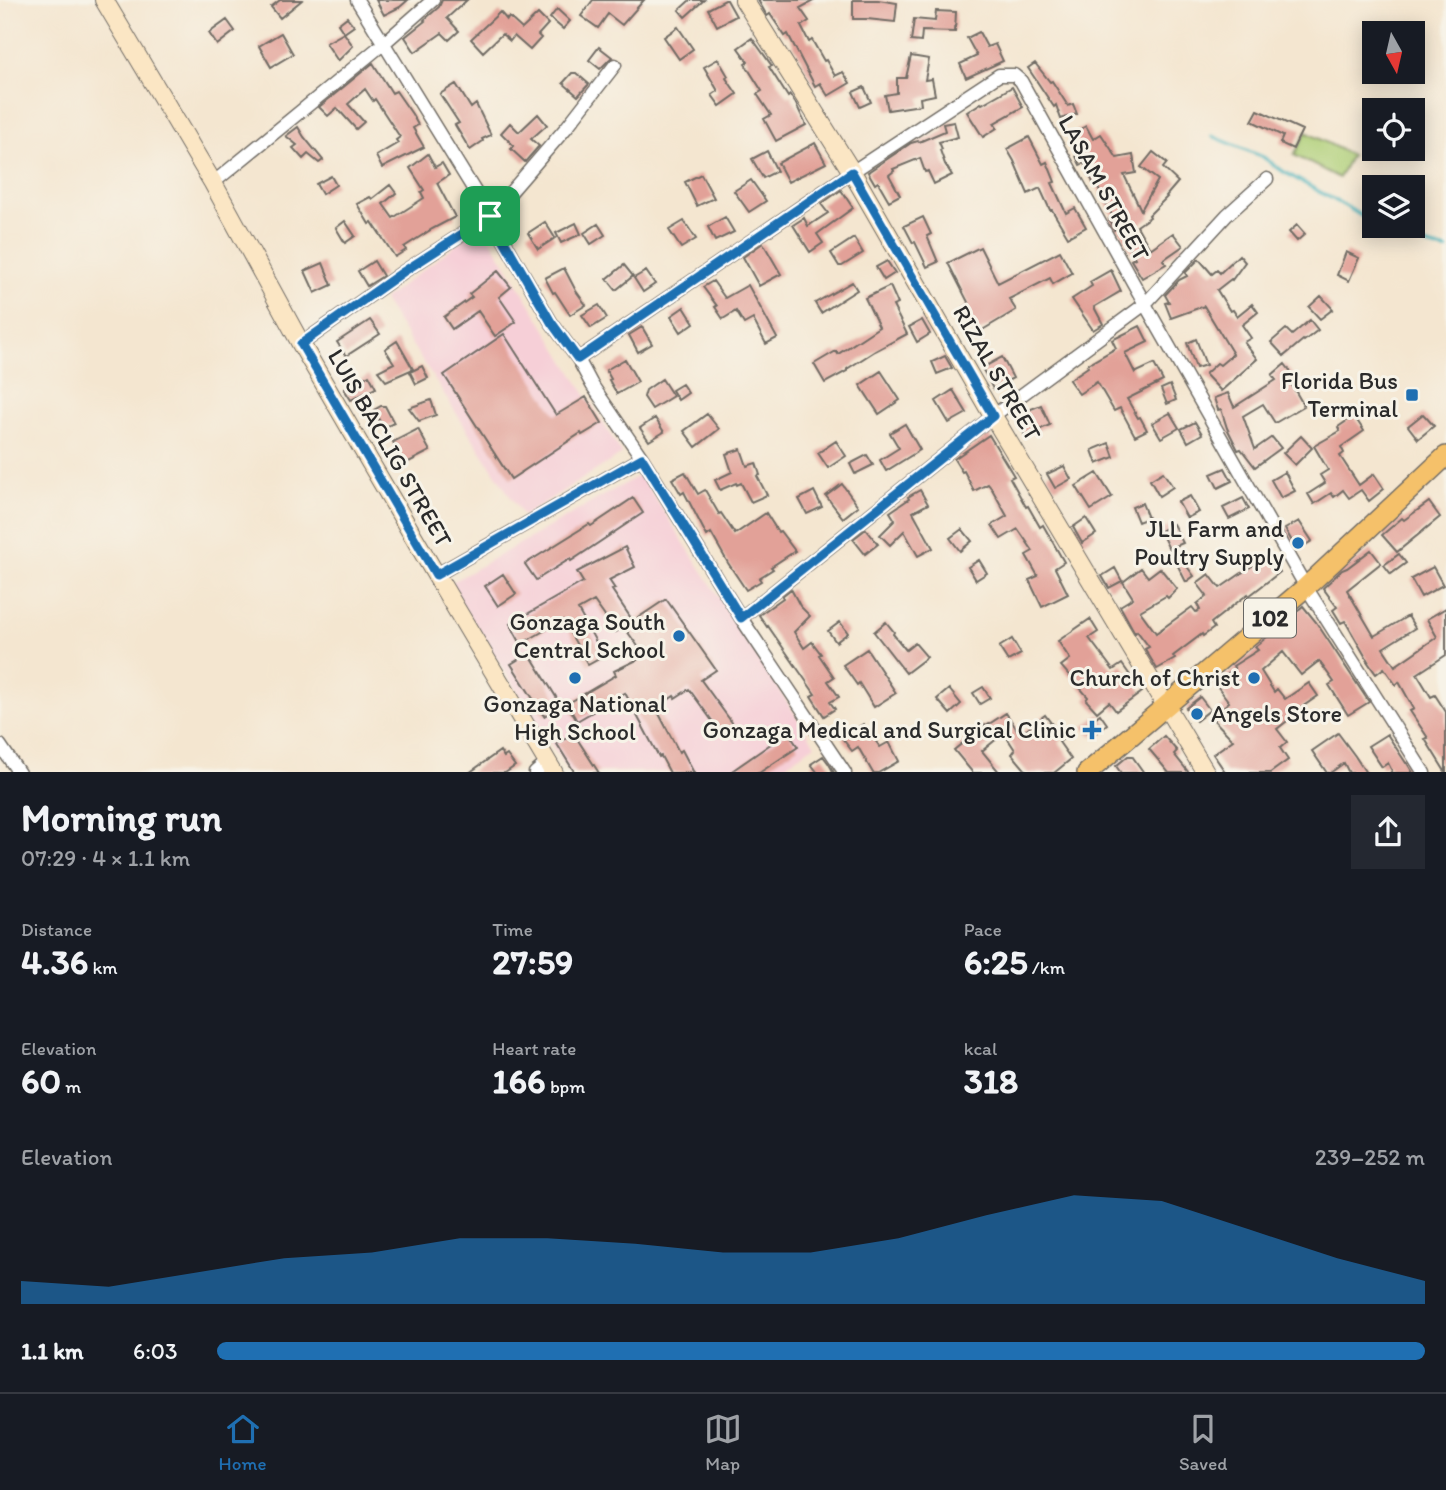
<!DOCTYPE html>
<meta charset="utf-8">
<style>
:root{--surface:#171b24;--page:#242831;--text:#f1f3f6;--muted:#9ea1a6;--line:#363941;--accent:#1f6fb2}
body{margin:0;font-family:Itim,sans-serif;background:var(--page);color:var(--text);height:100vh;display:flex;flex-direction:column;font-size:26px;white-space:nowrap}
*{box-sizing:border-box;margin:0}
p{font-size:23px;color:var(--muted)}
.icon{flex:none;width:38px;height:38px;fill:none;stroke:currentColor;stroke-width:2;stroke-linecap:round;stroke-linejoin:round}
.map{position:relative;height:772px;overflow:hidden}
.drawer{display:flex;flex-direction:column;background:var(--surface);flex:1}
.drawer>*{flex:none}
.needle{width:46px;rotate:172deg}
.fabs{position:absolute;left:1362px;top:21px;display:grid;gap:14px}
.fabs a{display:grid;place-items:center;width:63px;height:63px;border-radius:0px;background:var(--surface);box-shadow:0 4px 18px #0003;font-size:35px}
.pin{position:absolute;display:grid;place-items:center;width:60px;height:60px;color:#fff;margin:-30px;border-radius:14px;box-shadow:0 4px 10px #0006}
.round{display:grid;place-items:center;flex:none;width:74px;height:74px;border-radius:0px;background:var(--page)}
.head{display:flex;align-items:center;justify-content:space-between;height:119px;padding:0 21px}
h1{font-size:38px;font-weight:800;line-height:52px}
.stats{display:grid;grid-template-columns:repeat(3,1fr);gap:10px;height:119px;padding:7px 21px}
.stats div{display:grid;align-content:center}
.stats b{font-size:35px;font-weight:800}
.stats small{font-size:19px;font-weight:400}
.stats p{font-size:19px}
.chart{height:196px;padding:14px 21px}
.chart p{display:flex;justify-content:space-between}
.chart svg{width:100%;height:126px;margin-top:7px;fill:var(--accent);opacity:.7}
ul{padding:0 21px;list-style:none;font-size:23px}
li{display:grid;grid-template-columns:112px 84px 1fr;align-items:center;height:52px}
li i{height:18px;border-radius:9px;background:var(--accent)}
.tabs{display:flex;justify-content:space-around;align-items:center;height:98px;border-top:2px solid var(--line);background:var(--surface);font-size:19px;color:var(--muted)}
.tabs a{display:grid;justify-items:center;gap:4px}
.tabs .selected{color:var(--accent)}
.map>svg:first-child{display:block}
</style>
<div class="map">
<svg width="1446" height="773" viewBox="0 0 1446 773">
<rect width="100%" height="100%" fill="#f7f3e8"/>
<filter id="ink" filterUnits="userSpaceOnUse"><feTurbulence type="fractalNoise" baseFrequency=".0143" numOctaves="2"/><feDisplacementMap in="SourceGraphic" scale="14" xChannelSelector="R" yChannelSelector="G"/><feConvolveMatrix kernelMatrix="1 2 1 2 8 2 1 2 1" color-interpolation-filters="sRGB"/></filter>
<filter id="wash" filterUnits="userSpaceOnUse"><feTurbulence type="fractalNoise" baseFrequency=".00686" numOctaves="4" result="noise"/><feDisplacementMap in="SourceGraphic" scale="28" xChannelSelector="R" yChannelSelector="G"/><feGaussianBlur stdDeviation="1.57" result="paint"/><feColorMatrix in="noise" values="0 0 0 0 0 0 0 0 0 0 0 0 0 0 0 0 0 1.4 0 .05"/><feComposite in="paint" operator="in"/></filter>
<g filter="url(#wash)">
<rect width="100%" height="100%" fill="#f4e6d0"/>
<!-- built -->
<path fill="#f6cfd7" d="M482,225l140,229 -99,62 -140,-216z
M640,475l175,270 -41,27h-205l-120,-188z"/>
<!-- green -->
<path fill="#afcf77" stroke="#6d7d51" stroke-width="2" d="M1306,132l45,23 -12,23 -45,-23z"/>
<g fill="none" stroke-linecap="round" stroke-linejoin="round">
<!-- stream -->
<path stroke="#42b2bc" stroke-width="3.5" d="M1212,136l51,21 21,15 63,35 27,17
M1377,226l14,9 55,15"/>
</g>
<g id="blocks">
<!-- building -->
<path fill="#e2a198" d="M280,0h22l-22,18 -9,-11z
M376,0h32l-8,7 -16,8z
M442,0h25l-20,18 12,13 -10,9 -7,-7 -27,19 -10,-15 20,-16 -1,-1 15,-13z
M593,0h51l-22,25 -14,-11 -10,14 -17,-12z
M690,0h14l-19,17 -6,-7z
M725,0h2l9,16 -19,10 -9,-17z
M758,0h57l-15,8 9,13 -8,5 8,16 3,-2 12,21 2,-1 9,16 8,-4 7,11 -22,13 -8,-13 -5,3 -27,-52 -3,2 -15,-22 -3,2z
M853,0h25l19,3 -2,19 -28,-3h-14z
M557,9l13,12 -7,8 -13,-11z
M936,11l20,1 -1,20 -33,-1 -1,11 -10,-1 3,-22 21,2z
M500,12l7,8 2,-3 13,12 16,-15 10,10 -10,11 3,3 -11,12 -16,-14 -4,5 -8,-7 -19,18 -12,-13z
M347,17l7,9 -10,7 -6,-9z
M227,20l8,11 -18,14 -8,-12z
M678,27l15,22 -14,10 -15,-22z
M979,32l8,15 8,-3 8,17 -37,17 -6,-14 17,-8 -10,-18z
M281,33l12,21 -22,13 -12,-21z
M344,33l9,13 -15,15 -12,-18z
M752,38l20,28 -3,1 19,30 2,-2 6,9 10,21 -30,16 -12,-22 7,-4 -14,-21 5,-3 -17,-27 3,-2 -10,-14z
M599,47l13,10 -12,12 -11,-9z
M911,56l18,3 -4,21 7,-1 3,16 -15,3 1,7 -33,5 -3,-15 12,-2v-15h9z
M718,59l10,17 -2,2 11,16 -17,12 -8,-11 6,-4 -14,-24z
M373,63l19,30 4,-2 16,23 6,11 -5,3 11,19 -42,21 -6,-12 22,-13 -2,-3 4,-3 -25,-38 -2,2 -8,-12 -17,15 16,18 -8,7 -19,-21 -9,8 -9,-9z
M1035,63l15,19 2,-1 16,25 5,-2 4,10 -16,5 -5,-14 -2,2 -26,-39z
M572,73h4l13,11 -11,12 -15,-13z
M456,84l15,24 5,-4 15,31 -9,4 1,2 -13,9 -15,-25 4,-2 -19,-29z
M864,87l7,15 -11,5 -7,-15z
M1012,87l11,20 -29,16 3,5 -14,9 -16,-25 14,-9 1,1z
M1258,110l44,20 -9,19 -13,-6 3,-7 -31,-15z
M538,114l9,11 -16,14 8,7 -14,16 -14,-13 3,-3 -13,-13 9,-10 9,9z
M954,122l4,15 -19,5 3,7 -2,1 5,14 7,11 -18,9 -6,-13 -3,1 -5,-14 -27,11 1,2 -5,4 11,20 -11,6 -11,-19 -3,2 -7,-12 43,-29 7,-2 1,1 26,-11 -2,-7z
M1086,126l7,13 8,-5 16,24 16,-3 3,18 -12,2 17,35 17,-30 -17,-13 12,-15 14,11 -4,5 15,14 -12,14 1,1 -18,18 1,2 -13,9 13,23 23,-16 10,13 -20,14 3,4 -24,14 -11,-18 4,-2 -17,-30 -4,2 -5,-11 4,-2 -16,-31 -2,1 -11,-24 -4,2 -4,-9 3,-2 -10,-19z
M298,127l6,10 19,23 -4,3 -11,-9 -5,5 -10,-11 4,-3 -11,-9z
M1029,137l14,27 4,-2 8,20 -3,1 14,30 9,-5 11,19 -18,10 -16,-27h-2l-10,-22 -12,6 -14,-33 -7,-12z
M815,143l11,20 -38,19 -10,-19z
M767,151l10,20 -14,7 -11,-19z
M428,154l7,13 7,-4 7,12 -12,8 18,34 -23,12 -28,18 2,3 -11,7 -23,-35 -3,2 -12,-20 13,-7 2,2 18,-14 6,8 -13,11 10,14 31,-20 -3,-6 3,-2 -14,-22z
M701,174l13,24 -17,8 -12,-24z
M331,176l5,9 -14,9 -6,-10z
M751,180l15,21 -17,11 -15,-21z
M841,190l12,18 -36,26 6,9 -13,9 -17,-27 11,-7 4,8 20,-13 -7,-9z
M725,217l9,15 -19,9 -7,-14z
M923,217l8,17 -4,2 11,26 -11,5 -12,-25 -2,1 -9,-17z
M345,221l10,15 -10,7 -9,-15z
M684,221l12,18 -15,9 -12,-18z
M545,222l10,16 -17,11 -10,-16z
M576,223l5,11 -20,9 -5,-10z
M598,224l7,11 -14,9 -7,-11z
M1297,225l8,9 -8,7 -8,-9z
M854,238l9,15 -21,13h-3l-8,-13z
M763,243l18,31 -22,12 -16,-29z
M980,247l18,36 62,-32 12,22 -19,11 -3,-6 -41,21 7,11 -37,22 -15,-25 5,-3 -21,-41z
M1346,252l13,6 -10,23 -12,-6z
M1239,255l6,7 -13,18 -1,-1 -14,11 13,21 3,-1 4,6 15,-12 6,8 -16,13 9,13 -7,4 13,17 -36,32 -16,-17 12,-11 3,2 13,-11 -29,-48 -33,12 -6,-15 4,-1 -4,-7 14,-15 8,-4 -2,-3 14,-14 13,15 5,-4 3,3z
M374,261l9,15 -16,10 -9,-15z
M887,261l8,12 -11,7 -8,-13z
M323,263l9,22 -17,8 -10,-22z
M624,265l9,11 -17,14 -9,-11z
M564,268l12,23 10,14 -16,10 -15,-23 -2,1 -8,-15z
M1111,270l10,21 -27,16 9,17 -10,6 -21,-31 20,-13 -2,-4z
M498,271l13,16 -12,10 17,25 -21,14 -17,-25 -26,18 -8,-12 28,-20 -3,-3z
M646,271l9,13 -12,8 -9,-14z
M713,281l12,17 23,-13 29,53 -11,6 -13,-25 -9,5 -8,-13 -13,8 -8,-12 2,-1 -14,-19z
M852,282l5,8 -36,23 -6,-10z
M890,286l8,18 -5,2 14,28 -32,17 -28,18v2l-22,12 -11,-19 22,-13 2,3 41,-27 -14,-29z
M1321,296l12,13 -13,10 -11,-12z
M599,305l8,13 -16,10 -9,-13z
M684,307l10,16 -13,9 -10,-16z
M370,320l10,14 -34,22 -9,-14z
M922,320l8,14 -13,8 -8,-15z
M1310,320l8,10 -14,11 -1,-1 -19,16 -13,-14 15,-13 6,6z
M1140,326l8,16 -23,11 10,20 19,-9 9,17 -36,18 11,19 2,-1 7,13 -12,6 -15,-28 -6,3 -17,-29 -18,12 -10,-14 19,-13 -1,-2 29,-17 -4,-8z
M642,327l10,17 -14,8 -9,-17z
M504,334l52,81 30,-18 16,26 -20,12 -1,-2 -70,46 -67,-104z
M1196,339l10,26 -10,3 -9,-25z
M397,341l16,28 -27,12 -8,-10 16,-8 -9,-14z
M945,356l7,12 -15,6 -5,-12z
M1002,357l11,21 -20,11 -11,-21z
M625,359l13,23 -21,12 -8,-14 2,-1 -5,-9z
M1285,364l9,12 -5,4 15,26 -29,17 -12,-19 -20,12 12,33 17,-12 9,11 -26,19 -14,-18 -3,1 -11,-22 -6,-19 -3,1 -4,-12 14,-5 6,14 42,-27 -4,-5z
M422,366l6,12 -12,6 -6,-12z
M881,371l19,29 -21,14 -19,-29z
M369,375l7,13 -25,12 -7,-11z
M662,379l11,17 -21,13 -8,-12 2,-7z
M682,384l6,9 -10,7 -6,-10z
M1170,385l6,15 -9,4 -6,-15z
M953,390l14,23 -18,10 -13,-22z
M431,400l5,15 -17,6 -10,-13z
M1041,405l9,20 -25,11 -9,-21z
M381,406h4l9,17 -11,5 -9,-18z
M1170,413l9,15 -18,10 -9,-15z
M707,414l12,15 -23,18 -12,-16z
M1423,414l11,12 -16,13 -10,-13z
M1354,416l10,15 -23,16 3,6 -4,3 19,29 15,-11 10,15 -15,12 -8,-11 -12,8 -6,-8 -9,7 -3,-4 -17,11 -6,-10 17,-11 -5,-8 8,-5 -14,-24 26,-15 -2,-4z
M655,418l9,14 -15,9 -9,-13z
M1195,422l7,12 -14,8 -7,-13z
M905,424l15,26 -34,21 -6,-11 19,-12 -9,-15z
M418,429l12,22 -25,13 -12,-22z
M989,435l25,41 -4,2 16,29 2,-1 12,21 3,-2 21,37 -9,6 13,26 -26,13 -13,-27 9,-4 -12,-21 7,-4 -15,-22 -17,10 -9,-14 15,-9 -15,-27 -4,-5 -14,7 -10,-20 -2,1 -8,-13z
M1301,436l11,12 -17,17 -12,-12z
M836,441l10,15 -18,12 -10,-15z
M1109,443l5,14 -17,7 -5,-14z
M741,449l6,17 9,-3 4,12 -3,1 10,19 -16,7 -10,-19 -4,2 -1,-2 -16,7 -5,-10 17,-8 -6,-18z
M867,455l6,10 -18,9 -5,-10z
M1064,466l7,13 -16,9 -8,-14z
M1225,468l7,13 -14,7 -7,-14z
M685,472l13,22 7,-4 14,24 2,-1 14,21 31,-21 12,19 2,-1 15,20 -24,16 2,2 -14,9 2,3 -15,9 -18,-27 -17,-30 -4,3 -23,-44 -3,2 -9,-15z
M1163,472l10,15 -14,9 -9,-16z
M1285,472l10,19 -14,7 -10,-18z
M1097,473l15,24 -21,13 -15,-24z
M842,484l16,22 -15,12 -17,-22z
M920,490l8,14 -15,8 20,36 -15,8 -14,-25 -14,14 -10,-10 15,-15 -5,-8 19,-13 -1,-2z
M814,491l8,16 -15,7 -8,-15z
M1190,496l9,16 -12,6 -9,-16z
M633,498l10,15 -72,48 -1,-2 -34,21 -11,-16 64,-40 2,2z
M1243,498l6,11 -20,10 -6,-11z
M1429,502l11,15 -43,35 -15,-17 20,-17 2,2z
M1142,503l6,15 -10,4 -6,-15z
M1086,518l10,16 -14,9 -9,-16z
M1299,521l13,20 -15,9 -12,-21z
M1173,524l10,19 -14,6 -9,-18z
M866,529l12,15 -13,10 -12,-15z
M962,529l10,12 -12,10 -10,-13z
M625,547l10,20 -26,13 6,9 -3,1 21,31 33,-22 50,71 -15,10 32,44 -12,9 -32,-44 -14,9 -1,-2 -18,12 23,44 3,-2 12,23h-24l-9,-17 -2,1 -34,-64 -48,28 -10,-17 49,-29 -2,-4 31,-15 -21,-29 -8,5 -22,-31 -16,9 26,46 -16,9 -25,-45 -42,24 -11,-20 73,-42 -6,-10z
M1371,550l10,13 -34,27 27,46 34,-20 7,12 -32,20 12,18 42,-29 -10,-18 19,-11v47l-29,19 14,23 4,-2 11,17v61l-21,-34 3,-1 -18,-27 4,-2 -15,-27 -3,3 -12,-17 -8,6 -9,-13h1l-23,-40 -4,2 -8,-13 4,-3 -14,-19 19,-18 5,-2z
M1177,553l17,23 -8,6 -13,-26z
M1399,554l7,9 -15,11 -7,-9z
M1268,555l12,17 -31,24 -1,-2 -13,10 -24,19 3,5 -11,8 -1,-2 -29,22 2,3 -18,10 -12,-20 4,-2 -12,-16 -2,2 -15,-27 13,-8 -10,-16 18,-14 7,9 12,-9 17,21 -9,9 -2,-2 -26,15 16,22 36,-26 4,5 4,-2 -3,-6 10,-8 -10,-13 12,-9 11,14z
M979,560l8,13 -11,7 -8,-13z
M1433,567l10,18 -22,12 -10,-18z
M1115,568l7,13 -13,7 -7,-12z
M503,574l13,20 -18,12 -13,-20z
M791,589l9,17 10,10 -16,16 10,16 8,-6 9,12 -2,1 15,22 -6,4 11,16 -9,5 5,7 -11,7 -13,-20 4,-2 -47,-68 -1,1 -8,-12 24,-17 -1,-2z
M1303,606l13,16 53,80 -21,13 -19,-30 5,-3 -15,-21 -18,14 -18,-23 -22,19 13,21 3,-3 8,10 24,-16 9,13 -29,20 2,2 -14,11 10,13 -7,6 8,12 -18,13h-44l-13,-19 20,-14 -22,-23 18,-15 -14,-19 20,-14 -2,-3 25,-16 -3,-3z
M1090,619l8,13 -9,6 24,32 9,-6 20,28 -26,19 -7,-9 -12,10 -11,-12 2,-3 -27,-31 9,-7 -12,-18z
M840,622l8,11 -12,9 -8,-11z
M886,622l8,10 -1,2 13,16 9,-7 12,14 -21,16 -32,-41z
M1012,639l9,15 -13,7 -9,-14z
M867,649l29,44 -22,14 -15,-24 -2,2 -14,-20z
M529,653l32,52 -17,11 -33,-52z
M983,687l7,11 -10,6 -7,-11z
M949,689l12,15 -11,10 -13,-15z
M1200,697l10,13 -14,11 -10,-13z
M1006,713l14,21 25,-19 18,24 -4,3 12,17 -17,14h-26l-16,-19 3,-4 -11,-17 -22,18 18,22h-27l-19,-23 31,-25 1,1z
M1100,714l7,10 -15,12 -9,-9z
M863,724l17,23 9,-5 10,19 -21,12h-5l-15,-26 -6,4 -10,-13z
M788,732l10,15 -39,26h-30z
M1338,733l17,23 11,17h-17l-5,-10 -14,10h-3l-15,-22z
M574,734l25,39h-24l-18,-29z
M1387,734l19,29h1l6,10h-23l2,-2 -4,-8 -6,4 -14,-21z
M1164,736l13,15 -3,3 15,19h-20l-20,-24z
M500,751l4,6 3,-2 8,11 -10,7h-36z
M823,756l6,8 5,9h-16l-7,-9z
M1128,756h4l12,17h-23l-5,-7z"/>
</g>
</g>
<g filter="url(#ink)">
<use href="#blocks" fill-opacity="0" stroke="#716c65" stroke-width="2"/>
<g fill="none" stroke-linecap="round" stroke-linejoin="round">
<!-- street casing -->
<g stroke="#716c65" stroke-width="15">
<path id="street" d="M357,0l133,216 61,106 27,37 14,26 50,73 99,160 104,155
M213,183l170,-139 50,-44
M301,344l102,-72 87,-56 76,-88 49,-63
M578,359l274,-187 147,-97h15l7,6 124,223 161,283 118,186
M436,575l206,-117
M741,618l252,-202 152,-112 82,-89 40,-36
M0,745l19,28
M535,773l13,-11"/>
</g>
<!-- secondary casing -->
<g stroke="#716c65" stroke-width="20">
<path id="secondary" d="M104,0l109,183 88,161 135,231 118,198
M744,0l108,172 141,244 213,357"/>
</g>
<!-- primary casing -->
<g stroke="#716c65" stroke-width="22">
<path id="primary" d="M1087,773l219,-186 140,-131"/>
</g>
<!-- street -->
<use href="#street" stroke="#fff" stroke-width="12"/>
<!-- secondary -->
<use href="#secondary" stroke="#fbe6c4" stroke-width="18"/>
<!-- primary -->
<use href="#primary" stroke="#f5c16b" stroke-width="19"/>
</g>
</g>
<g fill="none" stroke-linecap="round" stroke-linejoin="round" filter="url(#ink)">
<!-- route casing -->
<g stroke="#fff" stroke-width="14">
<path id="route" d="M852,172l141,244 -252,202 -99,-160 -206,117 -135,-231 102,-72 87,-56 61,106 27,37z"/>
</g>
<!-- route -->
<use href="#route" stroke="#1f6fb2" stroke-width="9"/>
</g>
<!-- markers -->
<g fill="#1f6fb2" stroke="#f7f3e8" stroke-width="2.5">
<rect x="1405" y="388" width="14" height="14" rx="3.5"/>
<circle cx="1298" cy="543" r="7"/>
<circle cx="679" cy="636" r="7"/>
<circle cx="575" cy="678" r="7"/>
<circle cx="1254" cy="678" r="7"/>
<circle cx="1197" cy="714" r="7"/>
<path d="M1088.5 719.5h7v7h7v7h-7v7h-7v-7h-7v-7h7z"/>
</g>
<g text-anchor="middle" stroke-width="6" stroke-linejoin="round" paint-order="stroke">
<!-- shield labels -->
<rect fill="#f7f3e8" stroke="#686764" stroke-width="2" x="1244" y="598.5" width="52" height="39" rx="5"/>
<g font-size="23" font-weight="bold" fill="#2b2b2b">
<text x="1270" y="626">102</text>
</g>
<!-- street labels -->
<g font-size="24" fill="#2b2b2b" stroke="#f7f3e8">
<text transform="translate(1104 188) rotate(61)" y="8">LASAM STREET</text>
<text transform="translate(997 373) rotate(60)" y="8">RIZAL STREET</text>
<text transform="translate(390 448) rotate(60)" y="8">LUIS BACLIG STREET</text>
</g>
<!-- poi labels -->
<g font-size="24" fill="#2b2b2b" stroke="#f7f3e8" text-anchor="end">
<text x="1398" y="389">Florida Bus<tspan x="1398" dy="28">Terminal</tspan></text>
<text x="1284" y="537">JLL Farm and<tspan x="1284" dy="28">Poultry Supply</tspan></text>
<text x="665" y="630">Gonzaga South<tspan x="665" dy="28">Central School</tspan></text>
<text x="1240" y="686">Church of Christ</text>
<text x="575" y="712" text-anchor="middle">Gonzaga National<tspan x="575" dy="28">High School</tspan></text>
<text x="1211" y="722" text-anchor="start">Angels Store</text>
<text x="1076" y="738">Gonzaga Medical and Surgical Clinic</text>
</g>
</g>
</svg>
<div class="fabs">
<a><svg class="needle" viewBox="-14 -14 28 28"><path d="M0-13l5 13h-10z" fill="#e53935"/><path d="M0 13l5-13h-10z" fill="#9ea1a6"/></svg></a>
<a><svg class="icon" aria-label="locate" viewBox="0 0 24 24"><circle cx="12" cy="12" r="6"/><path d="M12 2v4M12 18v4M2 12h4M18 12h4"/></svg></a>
<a><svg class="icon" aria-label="layers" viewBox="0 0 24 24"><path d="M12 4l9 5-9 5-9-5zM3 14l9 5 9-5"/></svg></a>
</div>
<div class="pin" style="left:490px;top:216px;background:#1e9e55"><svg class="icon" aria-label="arrive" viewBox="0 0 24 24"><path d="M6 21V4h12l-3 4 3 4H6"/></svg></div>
</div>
<section class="drawer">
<div class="head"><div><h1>Morning run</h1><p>07:29 · 4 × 1.1 km</p></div><a class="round"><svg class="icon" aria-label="share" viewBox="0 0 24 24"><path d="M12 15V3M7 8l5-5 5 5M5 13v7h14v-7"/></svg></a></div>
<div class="stats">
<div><p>Distance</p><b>4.36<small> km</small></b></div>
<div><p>Time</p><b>27:59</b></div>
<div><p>Pace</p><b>6:25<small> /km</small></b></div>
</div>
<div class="stats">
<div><p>Elevation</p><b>60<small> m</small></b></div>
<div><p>Heart rate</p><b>166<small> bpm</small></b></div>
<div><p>kcal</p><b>318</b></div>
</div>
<div class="chart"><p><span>Elevation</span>239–252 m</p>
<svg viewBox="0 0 160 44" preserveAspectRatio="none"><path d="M0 44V36L10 38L20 33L30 28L40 26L50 21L60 21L70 23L80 26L90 26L100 21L110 13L120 6L130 8L140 18L150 28L160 36V44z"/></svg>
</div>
<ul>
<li><b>1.1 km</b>6:03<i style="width:100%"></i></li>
</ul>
</section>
<nav class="tabs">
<a class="selected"><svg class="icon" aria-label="home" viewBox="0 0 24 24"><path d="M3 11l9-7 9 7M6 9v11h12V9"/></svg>Home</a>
<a><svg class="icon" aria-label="map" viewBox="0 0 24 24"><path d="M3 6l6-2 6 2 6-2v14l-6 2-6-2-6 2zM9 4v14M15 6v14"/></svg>Map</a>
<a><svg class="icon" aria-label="saved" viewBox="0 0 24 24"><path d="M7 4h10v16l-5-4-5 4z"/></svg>Saved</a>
</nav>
